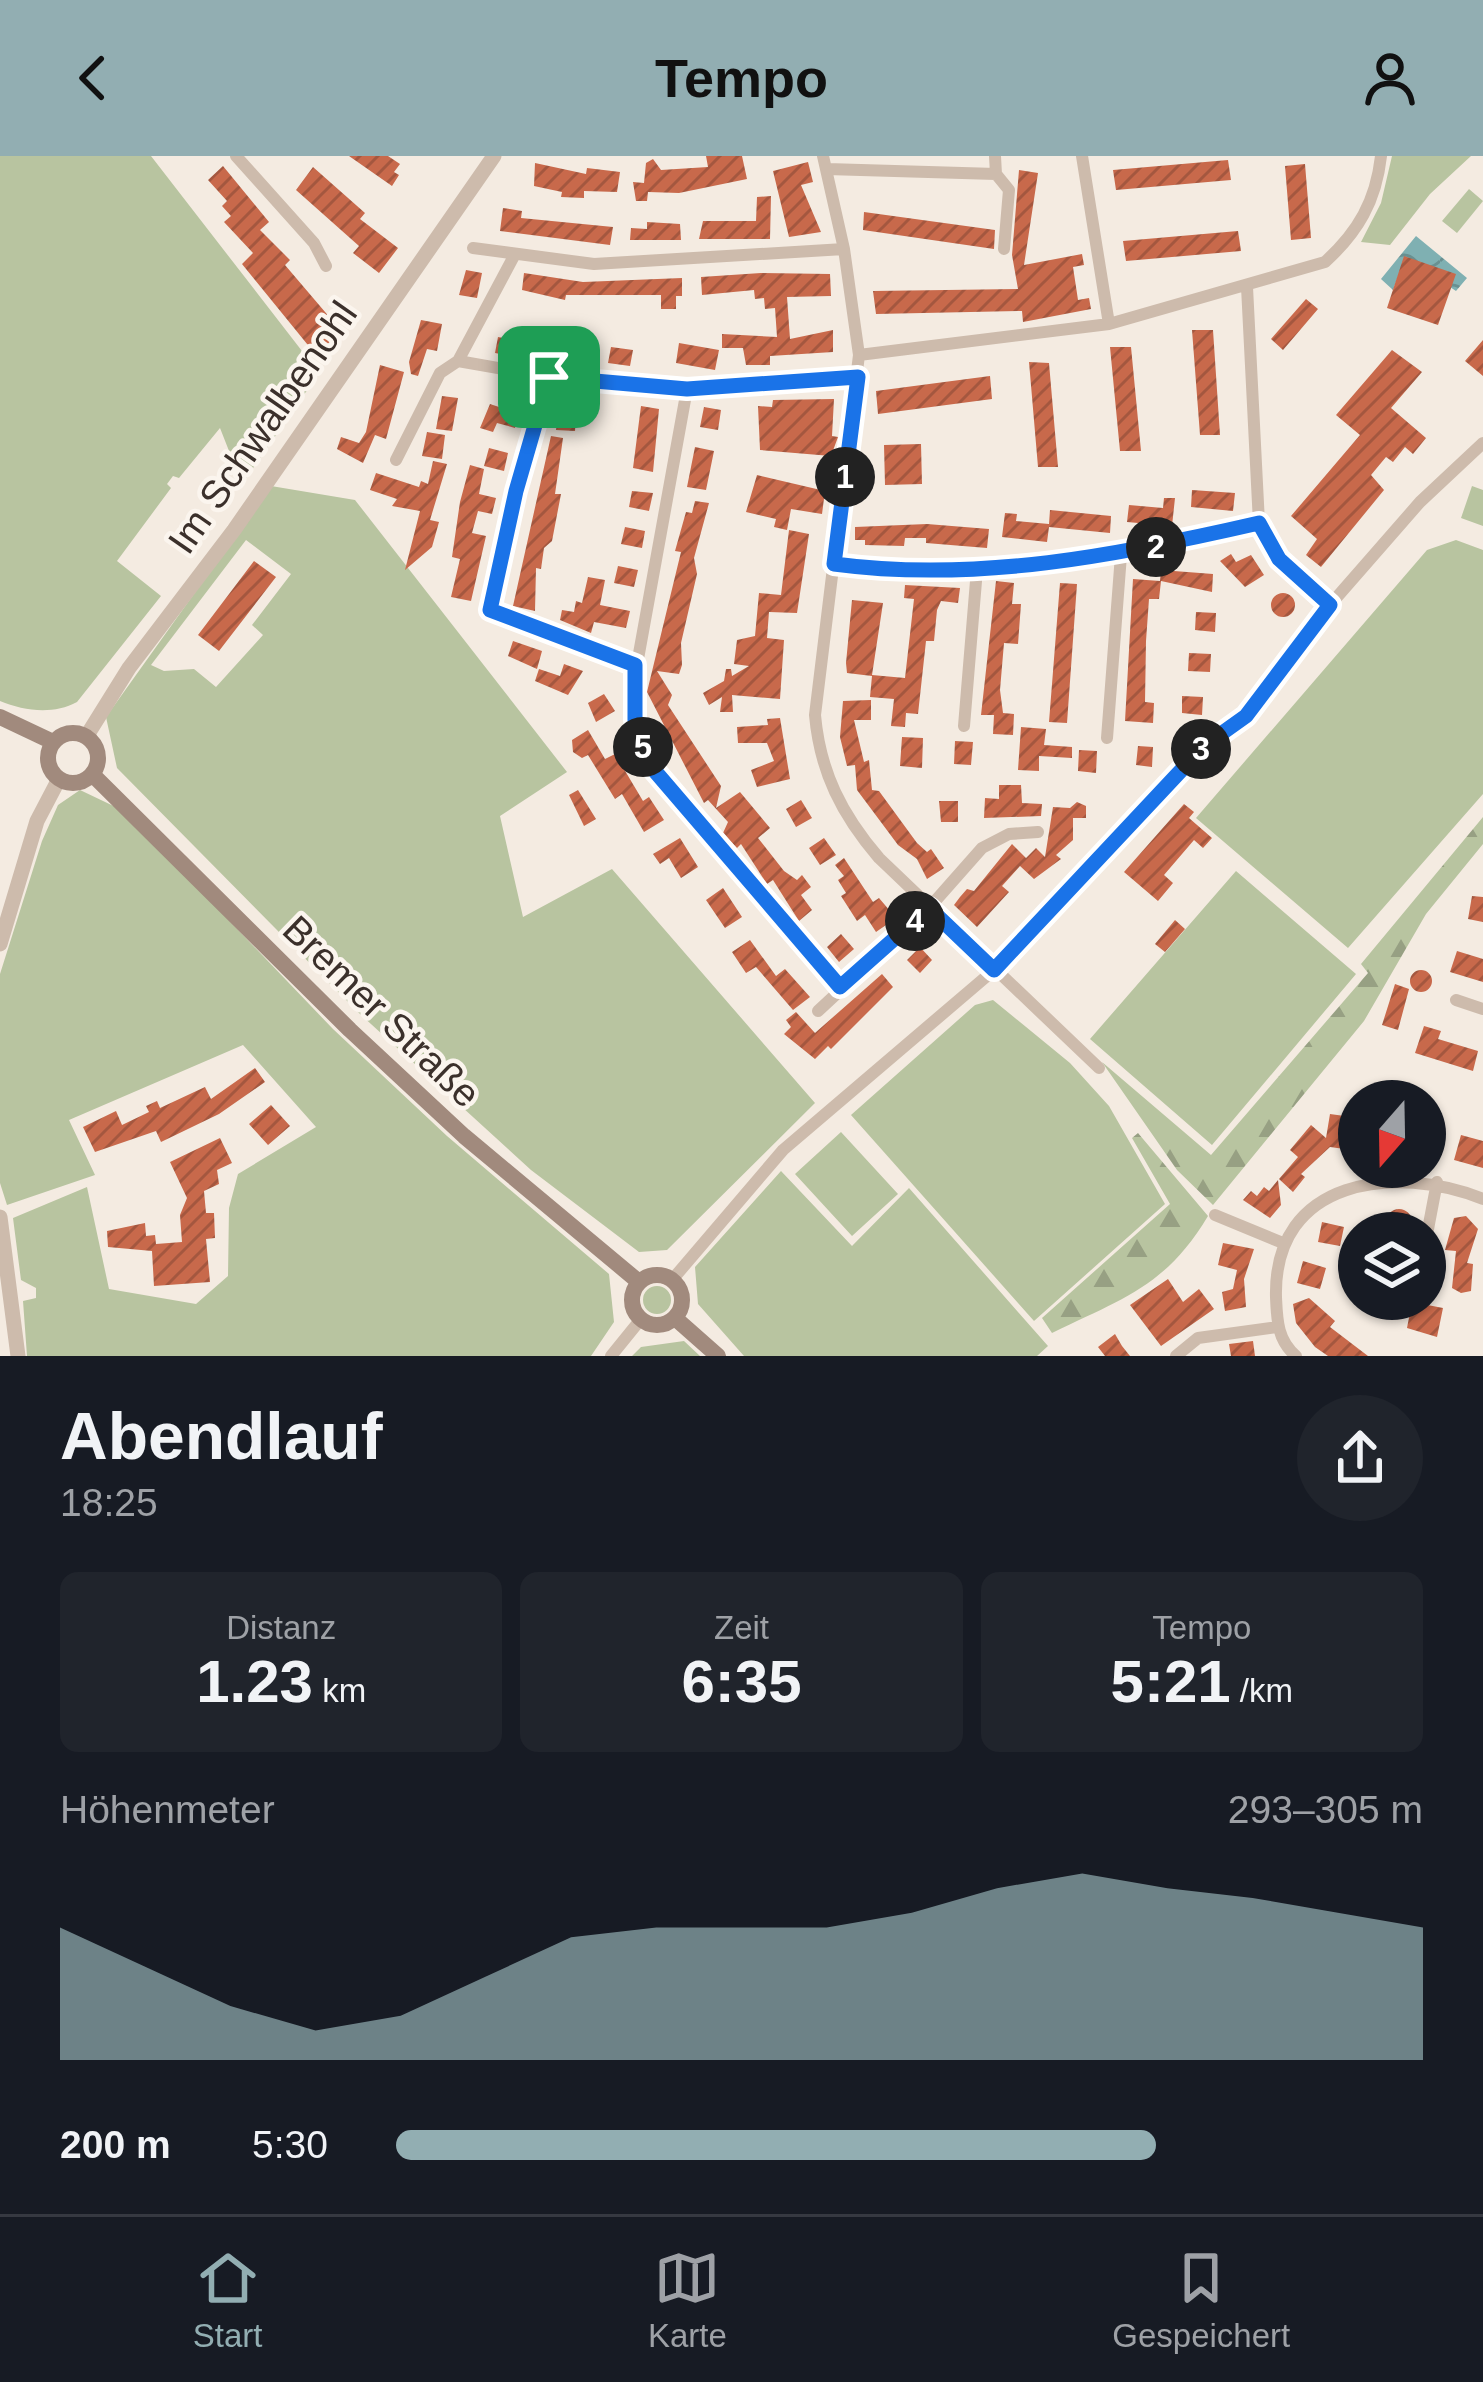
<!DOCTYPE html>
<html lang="de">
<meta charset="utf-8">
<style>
:root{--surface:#171b24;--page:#20242c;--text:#f1f3f6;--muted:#9ea1a6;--line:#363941;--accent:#92aeb2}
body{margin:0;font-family:Helvetica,sans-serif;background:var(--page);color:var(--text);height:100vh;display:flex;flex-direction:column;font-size:45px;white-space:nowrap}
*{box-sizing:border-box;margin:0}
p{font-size:39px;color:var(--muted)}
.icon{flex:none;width:66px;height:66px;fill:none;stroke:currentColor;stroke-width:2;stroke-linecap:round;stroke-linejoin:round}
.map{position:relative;height:1200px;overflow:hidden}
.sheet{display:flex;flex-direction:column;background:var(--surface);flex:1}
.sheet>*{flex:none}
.needle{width:78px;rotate:200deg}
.buttons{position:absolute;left:1338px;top:924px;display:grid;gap:24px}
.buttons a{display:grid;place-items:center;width:108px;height:108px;border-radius:50%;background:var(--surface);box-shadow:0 3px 9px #0004;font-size:60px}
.pin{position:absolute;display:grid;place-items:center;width:102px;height:102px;color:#fff;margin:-51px;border-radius:24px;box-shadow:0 6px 18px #0006}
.km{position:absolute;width:60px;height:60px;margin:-30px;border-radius:50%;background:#222;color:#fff;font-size:33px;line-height:60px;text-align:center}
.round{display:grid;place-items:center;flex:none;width:126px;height:126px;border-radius:63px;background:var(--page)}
.overview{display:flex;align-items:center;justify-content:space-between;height:204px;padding:0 60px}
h1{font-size:66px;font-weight:700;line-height:90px}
.figures{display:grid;grid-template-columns:repeat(3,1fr);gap:18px;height:204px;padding:12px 60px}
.figures div{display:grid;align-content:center;border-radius:18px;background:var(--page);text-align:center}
.figures b{font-size:60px;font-weight:700}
.figures small{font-size:33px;font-weight:400}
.figures p{font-size:33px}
.chart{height:336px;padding:24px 60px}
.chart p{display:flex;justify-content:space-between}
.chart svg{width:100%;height:216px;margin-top:12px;fill:var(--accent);opacity:.7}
ul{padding:0 60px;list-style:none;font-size:39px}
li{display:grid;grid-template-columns:192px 144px 1fr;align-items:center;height:90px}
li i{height:30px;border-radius:15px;background:var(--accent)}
header{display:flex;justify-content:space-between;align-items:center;height:156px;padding:0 60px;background:var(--accent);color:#111;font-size:54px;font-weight:700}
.dock{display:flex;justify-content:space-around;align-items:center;height:168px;border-top:3px solid var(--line);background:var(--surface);font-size:33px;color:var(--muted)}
.dock a{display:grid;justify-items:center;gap:6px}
.dock .active{color:var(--accent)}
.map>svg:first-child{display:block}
</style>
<header><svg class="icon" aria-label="back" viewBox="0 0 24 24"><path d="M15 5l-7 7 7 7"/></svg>Tempo<svg class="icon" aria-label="person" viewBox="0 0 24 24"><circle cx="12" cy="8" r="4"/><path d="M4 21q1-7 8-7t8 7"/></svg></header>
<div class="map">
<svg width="1483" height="1200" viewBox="0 0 1483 1200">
<defs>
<pattern id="forest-firs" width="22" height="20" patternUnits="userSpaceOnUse" patternTransform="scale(3)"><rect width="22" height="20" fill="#b8c4a0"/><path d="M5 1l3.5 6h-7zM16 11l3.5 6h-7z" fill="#97a083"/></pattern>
<pattern id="water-waves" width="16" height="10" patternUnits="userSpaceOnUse" patternTransform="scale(3)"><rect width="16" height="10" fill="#7fb0b2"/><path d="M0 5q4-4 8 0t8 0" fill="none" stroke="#699091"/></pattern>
<pattern id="building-hatch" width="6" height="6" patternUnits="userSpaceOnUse" patternTransform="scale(3)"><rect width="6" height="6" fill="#c8694b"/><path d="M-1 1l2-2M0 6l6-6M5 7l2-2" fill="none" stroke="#a4573f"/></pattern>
</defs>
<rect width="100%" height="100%" fill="#f4ebe1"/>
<!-- grass -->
<path fill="#b8c4a0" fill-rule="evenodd" d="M0,0h151l168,217 -77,111 -22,-56 -41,50 -6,-2 -6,8 4,4 -54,73 44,35 -84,106c-24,13 -53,9 -77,-1z
M1392,0h79l-41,38 -40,51 -29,-3 20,-39z
M1469,33l14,12 -26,32 -15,-12z
M271,330l84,14 212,272 -67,44 23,101 89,-48 203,234 -148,147 -28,2 -108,-82 -171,-156 -243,-246 -11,-51zM246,384l45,34 -39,51 11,10 -47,52 -22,-18 -30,2 -13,-6z
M1472,330l11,4v36l-22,-8z
M1456,384l27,10v244l-135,154 -152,-130 231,-268z
M80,634l44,21 209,218 114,107 162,138 5,48 -23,34h-564l-4,-55 13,-3v-10l-15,-8 -8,-62 74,-31 22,102 87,15 32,-28 1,-68 9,-34 78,-47 -73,-82 -174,75 26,55 -88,30 -7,-22v-209l42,-133 16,-36z
M1236,715l120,103 -144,171 -122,-106z
M993,844l77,63 39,43 56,98 -131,117 -183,-206 124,-110z
M841,976l57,62 -46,42 -57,-62z
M781,1015l71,75 57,-58 139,158 -11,10h-293l-46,-52 -3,-37z
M643 1144a14 14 0 1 1 28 0a14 14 0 1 1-28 0Z
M684,1185l16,15h-68l9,-9z"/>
<!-- forest -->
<path fill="url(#forest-firs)" d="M1483,661v27l-57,70 -62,107 -151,184 -36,-35 -75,-108 109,93 157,-182 -7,-9z
M1138,977l70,83c-42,70 -84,82 -156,117l-10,-15 128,-114 -38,-66z"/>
<!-- water -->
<path fill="url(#water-waves)" d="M1416,80l51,42 -11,13 -51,-34 -12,33 -12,-11z"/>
<!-- building -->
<path fill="url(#building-hatch)" d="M349,0h39l12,8 -6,8 5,3 -7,11z
M706,0h36l5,23 -68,14 -31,-1 -1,9h-11l-3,-19 11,1 2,-20 7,-4 8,11 47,-3z
M1228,4l3,20 -115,10 -3,-20z
M808,6l5,20 -12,3 20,47 -32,5 -16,-66z
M535,7l51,11 1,-6 33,4 -3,20 -33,-1v7l-23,-1 1,-5 -28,-6z
M1305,8l6,74 -20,2 -6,-74z
M223,10l46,56 -9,8 30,30 -5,5 52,61 -4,4 4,5 -21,20 -74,-91 11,-11 -29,-31 7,-6 -9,-10 5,-5 -19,-21z
M313,11l52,46 -5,6 38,29 -19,25 -26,-20 6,-7 -63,-56z
M1019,14l19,3 -14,92 58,-11 2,11 -11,2 5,33 11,-2 2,11 -68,13 -1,-11 -146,3 -3,-23 145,-2 -6,-34z
M771,40l-1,43h-71l4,-18h53l1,-24z
M503,52l19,3 -1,7 92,9 -3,18 -110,-14z
M864,56l131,18 -1,19 -131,-19z
M647,66l33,2 1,16h-51l1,-12 16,1z
M1238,75l3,20 -115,10 -3,-20z
M1404,100l52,18 -18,51 -51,-17z
M466,114l16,3 -5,25 -18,-3z
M524,117l59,9 99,-4v18h-6v13h-15v-14h-95l-1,5 -43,-10z
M761,117l69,1 1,22 -44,1 3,42 43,-9v22l-63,4v9h-24l-3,-17h-21v-14l55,3 -2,-29 -10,1 -1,-11 -9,1 -1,-9 -52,5 -1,-18z
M1306,143l12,10 -35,41 -12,-11z
M421,164l21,4 -5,27 -10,-2 -9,27 -7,-2 -2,-12z
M1192,174h21l7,105h-20z
M498,181l22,4 -3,16 -22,-4z
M1483,184v36l-18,-15z
M548,186l35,6 -2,16 -36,-6z
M679,187l40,7 -4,20 -39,-7z
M611,191l22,3 -3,16 -22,-3z
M1110,191h21l10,104h-21z
M1392,194l30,22 -31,36 35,30 -13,16 -8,-7 -12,15 -7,-5 -15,18 13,15 -63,77 -15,-12 11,-16 -26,-23 69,-81 -24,-20z
M1029,206l20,1 9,104h-20z
M380,209l24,7 -18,67 -11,-4 -12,28 -26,-14 4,-12 18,6 7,-11z
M990,220l2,23 -114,15 -2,-23z
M442,240l16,2 -6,33 -16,-2z
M834,243l-2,37 6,1 -7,19 -71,-6 -2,-44 14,1 1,-7z
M561,244l16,3 -2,28 -19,-1z
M501,246l19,8 -5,18 -18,-5 -4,9 -13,-4 10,-24 9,3z
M641,250l18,3 -6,63 -20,-4z
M704,251l17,3 -3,20 -18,-3z
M427,276l18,3 -3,24 -20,-3z
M551,280l12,2 -8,56h6l-9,47 -8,7 -3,21 -5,-1 -1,43 -22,-5z
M921,288l1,40 -37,1 -1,-40z
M695,291l19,4 -8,39 -19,-3z
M489,292l19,5 -4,18 -20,-5z
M433,305l14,3 -17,56 9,2 -7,25 -27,23 15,-59 -28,-5 5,-7 -27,-9 6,-17 43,14 2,-6 7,3z
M470,309l14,4 -5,25 17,4 -4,16 -14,-3 -6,22 14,3 -15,65 -20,-4 9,-38 -8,-2 8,-55z
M757,319l68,16 -3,23 -31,-5 -4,21 -13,-3 2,-8 -30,-7z
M1192,334l43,3 -2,18 -42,-4z
M632,335l21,2 -4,18 -20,-4z
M1164,342h11l-3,28 -45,-4 2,-17 34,3z
M695,345l14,2 -15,55 3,16 -16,69 1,22 -3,9 -22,-3 15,24 -4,10 53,81 -5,22 24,-16 30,36 -12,10 26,33 13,9 5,-5 9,12 -10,8 11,15 -13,11 -26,-41 -6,4 -26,-40 -4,4 -14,-15 5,-11 -20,-22 -4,3 -57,-111 34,-140 -6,-1 11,-39 6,1z
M1050,354l61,6 -1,17 -61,-6 -2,15 -45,-5 3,-24 12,1 -1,7 33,3z
M927,368l62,5 -2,19 -61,-5v-5h-21l-1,8 -39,-1v-5h-10v-13z
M625,371l20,4 -3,17 -21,-4z
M789,374l20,4 -12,79 -28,-1 -2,26 17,2 -4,59 -48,-4 1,17h-13l2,-15 -13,8 -6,-12 21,-12 2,-12h5l1,7 17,-10 -15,-2 3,-24 18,-4 4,-43 22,2z
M1231,398l5,8 15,-7 13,20 -19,12 -25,-26z
M254,405l22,16 -57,74 -21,-16z
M618,410l20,4 -4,17 -20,-4z
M1161,414l52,4 -1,18 -51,-11 -2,18h-10l-3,42 -1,61 9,1 -1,20 -28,-2 8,-142 27,2z
M588,421l17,3 -5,25 30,6 -4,17 -32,-6 -3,11 -31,-13 2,-10 12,2 2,-11 6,2z
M996,425l18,2 -2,21h9l-3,40 -14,-1 -4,47 3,23 11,1 -1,21 -20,-1 1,-19h-13z
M1060,427l17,1 -10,139 -18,-1z
M905,429l55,3 -2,15 -17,-2 -4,9 -3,31h-8l-8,73 -12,-1 -1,14 -14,-1 3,-27 -24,-2 2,-21 -25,-3 -1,-10 6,-63 31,3 -11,72 33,3 9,-79 -10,-1z
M1271 449a12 12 0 1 1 24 0a12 12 0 1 1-24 0Z
M1196,456l20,1 -1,19 -20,-2z
M513,485l29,10 -5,18 -29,-13z
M1189,497l22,1 -1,18 -22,-1z
M564,508l19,7 -15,24 -33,-14 4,-12 21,7z
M604,538l11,17 -19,11 -8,-19z
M1182,540l21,1 -1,18 -20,-2z
M871,544v20h-17l10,42 5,-2 3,30 7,1 38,52 10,9 4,-3 13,19 -17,11 -10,-20 -19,-14 -41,-55 -2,-25 -8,1 -7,-29 3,-36z
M780,562l10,61 -33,8 -6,-17 23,-9 -7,-18h-29l-1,-16 31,-2 -1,-6z
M1021,571l25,2 -2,16 28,2v11l-33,-2v15l-21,-1z
M588,574l17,29 10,-5 28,47 6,-4 15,23 -20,12 -22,-38 -7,5 -27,-44 -6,3 -9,-6 -1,-12z
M902,581l21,1 -1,30 -22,-2z
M955,585l18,1 -2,23 -17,-1z
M1138,590l15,1 -1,20 -16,-2z
M1079,594l18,1 -1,22 -18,-2z
M999,629h22l1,18 20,1 -1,12 -57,2 1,-20 14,1z
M578,634l18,29 -12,7 -15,-31z
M801,644l11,18 -16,9 -10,-18z
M939,645h19v21h-17z
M1077,646l9,4v12h-13v22l-17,15 5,4 -27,20 -14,-13 -18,20 7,6 -32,35 -23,-22 6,-8 7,-8 7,2 38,-47 14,14 10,-10 9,9 8,-50 17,1z
M1184,648l10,8 -5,6 23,20 -9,10 -9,-8 -30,35 9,8 -15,18 -34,-29z
M680,682l18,29 -17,11 -12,-20 -9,6 -7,-10z
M824,682l12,17 -16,10 -11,-17z
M844,702l29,44 6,-4 17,20 -20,14 -11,-17 -8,6 -16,-25 5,-3 -8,-13 6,-4 -9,-11z
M723,732l19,29 -17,11 -19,-28z
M1472,740l11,1v25l-15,-3z
M1175,764l10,9 -20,23 -10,-8z
M841,778l13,15 -15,13 -12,-15z
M750,784l26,36 9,-7 25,28 -17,13 -37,-43 -10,6 -14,-21z
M920,791l12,13 -12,13 -13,-13z
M1457,795l26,8v23l-33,-10z
M1410 825a11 11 0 1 1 22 0a11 11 0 1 1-22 0Z
M882,818l11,13 -62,62 -3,-3 -13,13 -31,-25 7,-7 -5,-7 10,-8 19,21z
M1395,828l14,5 -11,41 -16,-5z
M1424,870l17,5 -3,8 40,12 -5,20 -58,-18z
M255,912l10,14 -46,32 -58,28 -5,-11 -61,21 -12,-25 33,-16 6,14 27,-13 -3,-6 11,-5 3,7 45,-21 6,12z
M271,949l19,21 -22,19 -19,-21z
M1330,958l29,4v33l-29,-4 -29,27 4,3 -12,15 -14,-13 19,-22 -8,-7 21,-25 15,13z
M1425,962l16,2 -4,25 -12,-2z
M1461,979l22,6v27l-29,-8z
M220,982l12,25 -15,7 2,14 -15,7 2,22h8l1,25 -9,1 4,43 -56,4 -2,-35 -44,-4 -1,-16 38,-8 1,13 9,-1 1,9 26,-2 -2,-27 7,-17 -17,-36z
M1278,1024l3,25 -11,13 -27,-18 8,-9 6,5 7,-9 5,4z
M1386 1066a13 13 0 1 1 26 0a13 13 0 1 1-26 0Z
M1466,1060l12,13 -11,34 6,1 -2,27 -10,2 -9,-5 4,-37 -11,-1 9,-32z
M1322,1066l22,5 -4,19 -22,-4z
M1223,1087l31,6 -10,30 2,28 -21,4 -3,-19 11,-3 4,-19 -19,-5z
M1303,1105l23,7 -6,21 -23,-6z
M1168,1123l15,23 16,-13 15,20 -53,37 -31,-41z
M1309,1142l26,23 -5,6 38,29h-40l-13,-9 -19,-24 -3,-19z
M1367,1143h24l-3,14 -23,-5z
M1412,1146l31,6 -6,29 -30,-9z
M1115,1178l7,12 8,10h-25l-7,-9z
M1253,1185l2,15h-24l-2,-12z"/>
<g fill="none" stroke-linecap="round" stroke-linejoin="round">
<!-- minor -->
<path stroke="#cdbbac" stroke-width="12" d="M236,0l78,87 12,23
M823,0l21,93 15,106 -44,360c5,57 27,100 64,143l220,210
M1082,0l27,168
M827,13l169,5 -1,-18
M996,18l13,16 -5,59
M473,92l121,16 250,-15
M1247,131l12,236 20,36 51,46
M859,199l250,-31 216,-62c33,-30 51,-61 56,-106
M458,205l91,16 138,12 171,-12
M549,221l-33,114 -25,119 144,55
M687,233l-55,303 11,56 26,44 171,195
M396,304l44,-87 18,-12 56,-105
M834,408c142,20 287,-9 425,-41
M964,570l13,-157
M1107,582l14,-183
M1456,844l27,9
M818,855l111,-103 53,-60 27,-14 29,-2
M1215,1059l68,28
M1425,1089l12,-63
M672,1124l111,-130 211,-180 210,-224 42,-30 84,-111 90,-103 63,-59
M611,1200l30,-37
M1176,1200l22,-18 79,-11
M1296,1200c-19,-16 -19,-37 -20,-59 -3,-119 120,-133 207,-98"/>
<!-- tertiary -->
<path stroke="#cdbbac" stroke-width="15" d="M86,581l43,-69 105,-138 260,-374
M0,788l37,-123 22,-42
M0,1061l18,139"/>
<!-- secondary -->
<path stroke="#a18a7d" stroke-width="16" d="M0,561l53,25
M48 602a25 25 0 1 1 50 0a25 25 0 1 1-50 0Z
M92,618l258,256 114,106 175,146
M632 1144a25 25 0 1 1 50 0a25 25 0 1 1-50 0Z
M675,1162l43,38"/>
</g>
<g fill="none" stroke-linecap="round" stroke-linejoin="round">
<!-- route casing -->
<g stroke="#fff" stroke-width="24">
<path id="route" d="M549,221l138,12 171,-12 -24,187c143,19 286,-9 425,-41l20,36 51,46 -84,111 -42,30 -210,224 -65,-62 -89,79 -186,-217 -19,-50v-55l-145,-55 26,-119z"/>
</g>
<!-- route -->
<use href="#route" stroke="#1a73e8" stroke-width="15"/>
</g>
<g text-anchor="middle" stroke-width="9" stroke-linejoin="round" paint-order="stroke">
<!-- street labels -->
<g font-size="39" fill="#3b302b" stroke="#fbf5ee">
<text transform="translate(262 271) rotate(-55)" y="14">Im Schwalbenohl</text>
<text transform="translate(382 855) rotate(44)" y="14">Bremer Straße</text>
</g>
</g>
</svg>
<div class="buttons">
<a><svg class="needle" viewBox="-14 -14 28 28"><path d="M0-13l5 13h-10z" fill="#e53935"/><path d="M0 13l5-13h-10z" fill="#9ea1a6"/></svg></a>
<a><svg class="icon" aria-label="layers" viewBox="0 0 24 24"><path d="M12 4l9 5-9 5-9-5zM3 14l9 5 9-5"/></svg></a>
</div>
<div class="pin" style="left:549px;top:221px;background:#1e9e55"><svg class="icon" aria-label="arrive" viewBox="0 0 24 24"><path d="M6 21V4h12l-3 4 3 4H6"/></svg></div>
<b class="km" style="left:845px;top:321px">1</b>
<b class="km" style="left:1156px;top:391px">2</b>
<b class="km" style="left:1201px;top:593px">3</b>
<b class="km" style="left:915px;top:765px">4</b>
<b class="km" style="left:643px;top:591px">5</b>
</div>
<section class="sheet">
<div class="overview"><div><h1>Abendlauf</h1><p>18:25</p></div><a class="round"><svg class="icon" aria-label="share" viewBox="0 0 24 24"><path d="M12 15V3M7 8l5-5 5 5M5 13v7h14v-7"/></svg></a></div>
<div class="figures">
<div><p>Distanz</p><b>1.23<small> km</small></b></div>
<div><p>Zeit</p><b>6:35</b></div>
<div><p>Tempo</p><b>5:21<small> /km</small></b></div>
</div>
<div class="chart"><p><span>Höhenmeter</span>293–305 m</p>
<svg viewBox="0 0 160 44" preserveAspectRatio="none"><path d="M0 44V17L10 25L20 33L30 38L40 35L50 27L60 19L70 17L80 17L90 17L100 14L110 9L120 6L130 9L140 11L150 14L160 17V44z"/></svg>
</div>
<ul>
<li><b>200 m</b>5:30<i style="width:74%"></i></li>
</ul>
</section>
<nav class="dock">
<a class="active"><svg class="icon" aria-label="home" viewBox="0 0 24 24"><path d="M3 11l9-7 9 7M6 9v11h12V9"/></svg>Start</a>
<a><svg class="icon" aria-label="map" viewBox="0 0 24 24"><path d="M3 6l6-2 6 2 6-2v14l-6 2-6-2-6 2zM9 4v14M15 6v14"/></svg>Karte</a>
<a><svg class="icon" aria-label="saved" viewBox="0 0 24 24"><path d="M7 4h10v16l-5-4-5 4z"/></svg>Gespeichert</a>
</nav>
